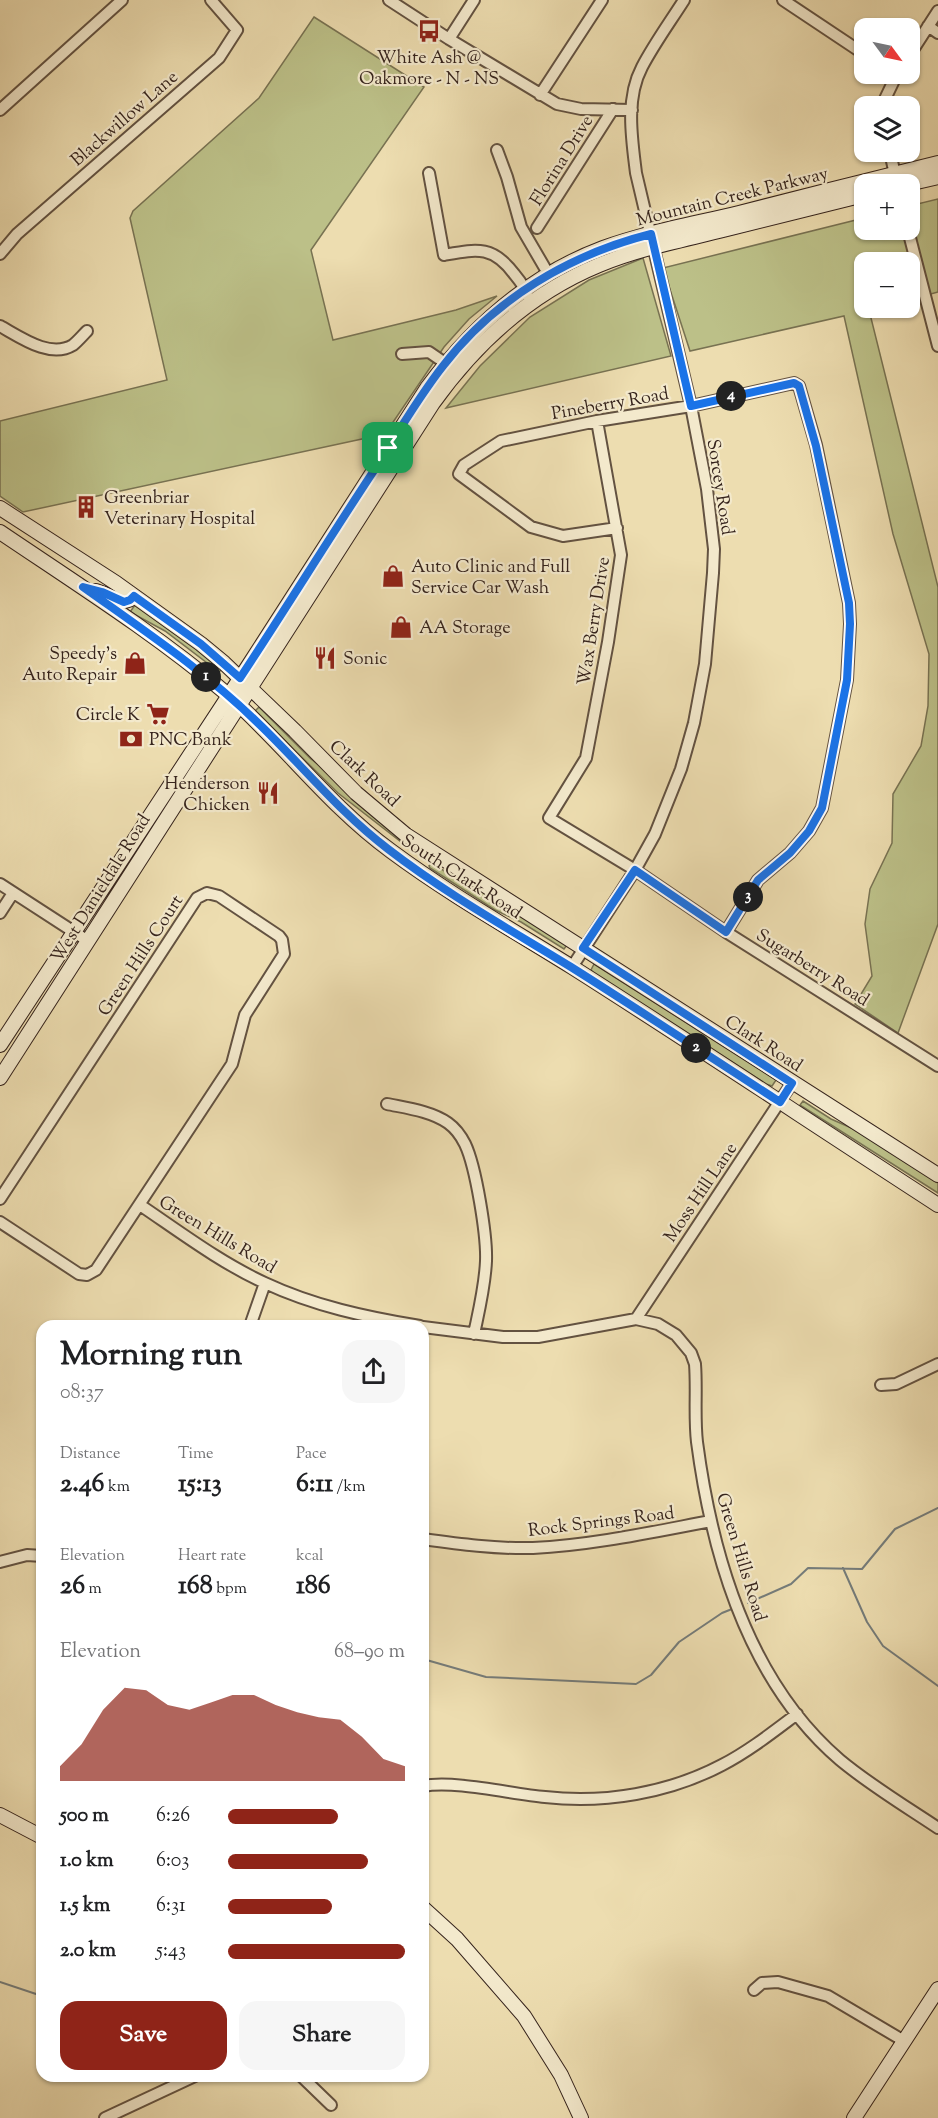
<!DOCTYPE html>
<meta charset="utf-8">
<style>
:root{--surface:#fff;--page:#f6f6f6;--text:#202124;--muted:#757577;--accent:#8f2418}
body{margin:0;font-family:"Sorts Mill Goudy",serif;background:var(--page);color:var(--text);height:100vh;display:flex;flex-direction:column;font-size:22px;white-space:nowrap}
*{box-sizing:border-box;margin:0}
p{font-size:20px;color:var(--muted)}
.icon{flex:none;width:33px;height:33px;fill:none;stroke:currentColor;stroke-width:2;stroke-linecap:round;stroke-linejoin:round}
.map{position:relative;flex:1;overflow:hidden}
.panel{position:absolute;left:36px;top:1320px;width:393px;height:762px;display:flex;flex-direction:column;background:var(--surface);border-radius:18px;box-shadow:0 2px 4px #0004}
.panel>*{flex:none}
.needle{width:39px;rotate:123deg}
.buttons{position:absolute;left:854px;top:18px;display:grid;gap:12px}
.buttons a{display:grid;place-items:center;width:66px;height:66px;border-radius:12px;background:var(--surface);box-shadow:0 2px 4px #0004;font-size:30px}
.pin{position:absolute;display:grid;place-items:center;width:51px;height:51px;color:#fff;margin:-26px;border-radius:12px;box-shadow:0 3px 9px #0006}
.km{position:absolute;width:30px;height:30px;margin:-15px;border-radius:50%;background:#222;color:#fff;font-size:16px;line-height:30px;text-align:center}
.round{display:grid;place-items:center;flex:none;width:63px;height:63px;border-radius:18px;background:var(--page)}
.summary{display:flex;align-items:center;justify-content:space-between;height:102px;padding:0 24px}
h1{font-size:33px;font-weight:800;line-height:45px}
.figures{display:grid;grid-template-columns:repeat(3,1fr);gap:9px;height:102px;padding:6px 24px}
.figures div{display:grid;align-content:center}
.figures b{font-size:26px;font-weight:800}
.figures small{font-size:16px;font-weight:400}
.figures p{font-size:16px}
.chart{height:168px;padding:12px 24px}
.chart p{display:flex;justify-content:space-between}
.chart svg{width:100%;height:108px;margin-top:6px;fill:var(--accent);opacity:.7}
.button{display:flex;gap:12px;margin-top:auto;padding:12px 24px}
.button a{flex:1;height:69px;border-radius:18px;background:var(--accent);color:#fff;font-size:24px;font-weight:800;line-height:69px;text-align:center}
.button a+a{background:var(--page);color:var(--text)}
ul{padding:0 24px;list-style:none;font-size:20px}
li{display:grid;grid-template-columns:96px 72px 1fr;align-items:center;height:45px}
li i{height:15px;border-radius:8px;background:var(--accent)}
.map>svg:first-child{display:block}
</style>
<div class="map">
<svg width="938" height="2118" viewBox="0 0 938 2118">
<rect width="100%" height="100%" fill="#edddb0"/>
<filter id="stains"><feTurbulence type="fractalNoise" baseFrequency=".00333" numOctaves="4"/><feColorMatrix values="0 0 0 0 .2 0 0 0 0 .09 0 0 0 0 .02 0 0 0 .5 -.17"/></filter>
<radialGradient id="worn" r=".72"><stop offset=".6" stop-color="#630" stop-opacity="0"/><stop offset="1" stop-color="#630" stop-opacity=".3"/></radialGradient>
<!-- green -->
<path fill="#bcc088" stroke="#787252" stroke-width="1.5" d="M314,17l110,70 -113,163 22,90 123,-30 41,-14 -28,23 -25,28 -59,87 -362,78 -23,-16v-75l167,-41 -37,-162 3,-7 126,-113z
M938,199v93l-29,8v-38h-45v46h13l-8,2 69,277v337l-40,109 -43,-29 17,-28 -7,-52 5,-35 22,-46 1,-49 28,-48 7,-40 1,-52 -36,-120 -49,-218 -154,35 -27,-83 201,-50v12h45v-24z
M643,258l28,98 -225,52 34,-42 50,-49 59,-37z
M135,605l31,20 56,44 -3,3 -54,-41 -35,-19z
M259,707l52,52 20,15 71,63 -2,4 -62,-48 -83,-82z
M432,863l25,16 22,10 88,56 -3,4 -43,-27 -26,-12 -65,-42 -1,-2z
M594,964l180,114 2,2 -4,6 -6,-2 -173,-111 -2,-3z
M803,1101l28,18 25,11 82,53v10l-135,-86 -3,-2z"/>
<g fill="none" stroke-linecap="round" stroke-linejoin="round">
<!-- stream -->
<path stroke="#757c7a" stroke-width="2" d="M843,1568l24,54 16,24 55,40
M748,1603l43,-19 17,-16 54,1 33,-40 43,-21
M423,1659l63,18 150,7 15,-9 28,-33 43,-29 10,-4
M0,1982l42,14"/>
<!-- street casing -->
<g stroke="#635241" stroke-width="14">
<path id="street" d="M389,0l60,39 108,65 24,5 51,1
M783,0l81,54
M928,26l10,7
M449,39l25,-39
M909,56l29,-45
M540,95l62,-95
M883,106l2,-7 12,-25
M0,110l122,-110
M497,150l10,27 14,50 28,48
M890,152l7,32
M429,173l15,82c33,-6 49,-10 71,20 5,6 10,12 12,20
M537,228l76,-119
M908,230l30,116
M0,254l17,-20 202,-176 18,-28 -26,-30
M0,326c20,11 50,33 73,19 5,-4 10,-10 14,-14
M402,354l27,-2 16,11
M597,421l24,134 -13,87 -22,116 -37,60 86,52 91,62 212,134
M617,528l-54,8 -32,-9 -72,-53 5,-9 37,-24 96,-20 94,-15 103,-23 5,3 17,59 33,158 1,21 -3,56 -25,128 -13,23 -19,22 -32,27 -32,52
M0,884l88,57
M0,913l13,-20
M572,967l63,-97 20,-36 26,-65 13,-46 11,-59 8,-91 1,-24 -7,-60 -16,-83 -55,-233c-4,-33 -11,-74 6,-106 12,-23 28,-45 42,-67
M387,1104c19,4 44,7 61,19 7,5 13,13 17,21 11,23 22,92 21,117 -1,25 -7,49 -12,73
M0,1199l197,-301 10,-5 12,3 60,40 3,4 2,14 -39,61 -13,49 -136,206 -9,5 -8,-1 -79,-52
M140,1205c40,27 81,58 125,78 49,23 101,34 155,43
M636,1319l156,-236
M250,1326l15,-43
M423,1327l80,10h35l98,-18 22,5 18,11 15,18 4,11c2,26 -1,52 2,78 15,114 52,240 143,318 30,25 65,46 98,68
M881,1385l15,-1 42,-20
M423,1539c36,5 73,10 110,9 60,-3 119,-16 178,-27
M0,1562l27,-7 15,1
M423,1786c32,-6 88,8 122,11 59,7 124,-4 177,-32 27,-14 51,-33 75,-51
M754,1990l8,-7 16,-1 50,14 76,45
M301,2076l30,29
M105,2118l90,-42"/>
</g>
<!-- secondary casing -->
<g stroke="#35231c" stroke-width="16">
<path id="secondary" d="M908,184l30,-7
M0,508l116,75 85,61 23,19 71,68 61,62 50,42 532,340
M0,532c77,52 156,102 227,162 57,50 102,112 164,157 58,43 120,78 181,116 123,78 244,159 366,238
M96,591c12,3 28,17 38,5
M0,1045l247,-377 180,-280c45,-61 104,-113 176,-140 44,-16 91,-24 136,-35 66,-17 133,-34 199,-50
M0,1078l433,-675c43,-60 98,-110 166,-138 41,-17 85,-25 128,-36 46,-11 91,-23 137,-34
M0,1815l42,22
M423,1908l34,31 67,77 37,59 20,43
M854,2118l84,-129"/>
</g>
<!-- street -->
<use href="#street" stroke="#f3e9cc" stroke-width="10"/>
<!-- secondary -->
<use href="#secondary" stroke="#f3e9cc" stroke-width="14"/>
</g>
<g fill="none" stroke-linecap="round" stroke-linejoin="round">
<!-- route casing -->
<g stroke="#fff" stroke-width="12">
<path id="route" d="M651,234l40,172 103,-23 5,3 17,60 33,157 1,21 -3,56 -25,128 -13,23 -19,22 -32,27 -32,52 -91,-62 -52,78 209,135 -12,19c-70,-45 -139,-91 -209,-135 -62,-38 -126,-74 -183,-118 -49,-37 -86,-84 -130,-126 -53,-52 -115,-93 -175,-136l19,5 22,10 6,-2 4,-4 67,48 39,34c45,-68 88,-138 133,-206 23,-36 44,-73 70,-106 51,-67 128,-112 208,-132z"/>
</g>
<!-- route -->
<use href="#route" stroke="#1a73e8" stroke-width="8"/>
</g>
<!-- icons -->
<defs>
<g id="bus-bare" transform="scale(1.8)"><path d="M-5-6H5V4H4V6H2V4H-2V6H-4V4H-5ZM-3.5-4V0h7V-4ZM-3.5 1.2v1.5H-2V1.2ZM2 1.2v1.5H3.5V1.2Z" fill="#8f2418" stroke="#f3e9cc" stroke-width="2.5" paint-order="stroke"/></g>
<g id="building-bare" transform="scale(1.8)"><path d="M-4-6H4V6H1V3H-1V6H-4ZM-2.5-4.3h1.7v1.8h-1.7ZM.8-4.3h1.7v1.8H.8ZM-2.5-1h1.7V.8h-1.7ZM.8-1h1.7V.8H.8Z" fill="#8f2418" stroke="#f3e9cc" stroke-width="2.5" paint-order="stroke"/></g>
<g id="shop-bare" transform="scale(1.8)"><path d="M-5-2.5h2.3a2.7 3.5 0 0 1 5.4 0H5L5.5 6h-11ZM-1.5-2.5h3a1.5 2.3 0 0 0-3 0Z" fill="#8f2418" stroke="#f3e9cc" stroke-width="2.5" paint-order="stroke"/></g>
<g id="restaurant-bare" transform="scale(1.8)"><path d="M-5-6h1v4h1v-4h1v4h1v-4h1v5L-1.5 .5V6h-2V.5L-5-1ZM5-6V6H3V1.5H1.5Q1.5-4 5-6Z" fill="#8f2418" stroke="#f3e9cc" stroke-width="2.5" paint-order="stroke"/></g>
<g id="supermarket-bare" transform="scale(1.8)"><path d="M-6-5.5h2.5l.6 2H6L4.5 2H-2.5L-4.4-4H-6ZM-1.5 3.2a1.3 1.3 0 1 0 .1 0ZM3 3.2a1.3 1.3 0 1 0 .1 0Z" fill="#8f2418" stroke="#f3e9cc" stroke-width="2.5" paint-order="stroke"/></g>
<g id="bank-bare" transform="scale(1.8)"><path d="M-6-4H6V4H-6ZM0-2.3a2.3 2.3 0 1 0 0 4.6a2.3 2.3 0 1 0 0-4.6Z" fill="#8f2418" stroke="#f3e9cc" stroke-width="2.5" paint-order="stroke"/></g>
</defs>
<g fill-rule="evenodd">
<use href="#bus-bare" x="429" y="31"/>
<use href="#building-bare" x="86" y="507"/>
<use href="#shop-bare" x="393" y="576"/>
<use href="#shop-bare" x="401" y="627"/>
<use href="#restaurant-bare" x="325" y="658"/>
<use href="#shop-bare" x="135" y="663"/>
<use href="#supermarket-bare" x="158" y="714"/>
<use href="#bank-bare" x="131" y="739"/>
<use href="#restaurant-bare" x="268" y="793"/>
</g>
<g text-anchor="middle" stroke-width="4.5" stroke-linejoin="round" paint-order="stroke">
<!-- poi labels -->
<g font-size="18" fill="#35231c" stroke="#f3e9cc" text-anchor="start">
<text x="429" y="63" text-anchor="middle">White Ash @<tspan x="429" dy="21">Oakmore - N - NS</tspan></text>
<text x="104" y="503">Greenbriar<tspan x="104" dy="21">Veterinary Hospital</tspan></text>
<text x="411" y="572">Auto Clinic and Full<tspan x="411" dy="21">Service Car Wash</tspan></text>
<text x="419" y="633">AA Storage</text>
<text x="117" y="659" text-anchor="end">Speedy's<tspan x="117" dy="21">Auto Repair</tspan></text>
<text x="343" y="664">Sonic</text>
<text x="140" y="720" text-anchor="end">Circle K</text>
<text x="149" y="745">PNC Bank</text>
<text x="250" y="789" text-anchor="end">Henderson<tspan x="250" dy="21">Chicken</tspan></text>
</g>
<!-- street labels -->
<g font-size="18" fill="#35231c" stroke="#f3e9cc">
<text transform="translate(124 118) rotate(-41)" y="6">Blackwillow Lane</text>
<text transform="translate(561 160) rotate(-58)" y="6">Florina Drive</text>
<text transform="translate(732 196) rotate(-14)" y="6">Mountain Creek Parkway</text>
<text transform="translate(610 403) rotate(-10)" y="6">Pineberry Road</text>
<text transform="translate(721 487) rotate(81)" y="6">Sorcey Road</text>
<text transform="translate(593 621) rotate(-81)" y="6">Wax Berry Drive</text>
<text transform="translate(365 773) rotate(43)" y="6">Clark Road</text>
<text transform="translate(462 876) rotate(33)" y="6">South Clark Road</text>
<text transform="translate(100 888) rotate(-58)" y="6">West Danieldale Road</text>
<text transform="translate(140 955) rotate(-57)" y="6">Green Hills Court</text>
<text transform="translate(813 967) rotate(32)" y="6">Sugarberry Road</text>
<text transform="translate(764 1043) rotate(33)" y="6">Clark Road</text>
<text transform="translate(700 1192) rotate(-56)" y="6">Moss Hill Lane</text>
<text transform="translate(218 1234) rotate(31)" y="6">Green Hills Road</text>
<text transform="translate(601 1521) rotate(-7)" y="6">Rock Springs Road</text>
<text transform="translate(742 1557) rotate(73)" y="6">Green Hills Road</text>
</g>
</g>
<rect width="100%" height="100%" filter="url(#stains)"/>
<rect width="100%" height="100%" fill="url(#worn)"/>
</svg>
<div class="buttons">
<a><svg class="needle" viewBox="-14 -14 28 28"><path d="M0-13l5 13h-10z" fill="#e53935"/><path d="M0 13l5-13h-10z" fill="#757577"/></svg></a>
<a><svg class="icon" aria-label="layers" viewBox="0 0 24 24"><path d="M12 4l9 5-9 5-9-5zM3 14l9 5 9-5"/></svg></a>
<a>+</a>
<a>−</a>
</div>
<div class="pin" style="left:388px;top:448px;background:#1e9e55"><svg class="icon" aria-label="arrive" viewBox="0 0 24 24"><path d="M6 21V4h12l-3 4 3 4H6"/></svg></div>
<b class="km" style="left:206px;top:677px">1</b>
<b class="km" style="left:696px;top:1048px">2</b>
<b class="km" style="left:748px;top:897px">3</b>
<b class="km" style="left:731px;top:396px">4</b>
<section class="panel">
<div class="summary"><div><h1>Morning run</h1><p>08:37</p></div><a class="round"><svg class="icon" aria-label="share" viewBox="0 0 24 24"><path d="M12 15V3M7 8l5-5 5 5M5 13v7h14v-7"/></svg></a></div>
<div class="figures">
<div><p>Distance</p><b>2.46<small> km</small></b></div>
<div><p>Time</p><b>15:13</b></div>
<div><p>Pace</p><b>6:11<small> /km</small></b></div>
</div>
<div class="figures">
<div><p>Elevation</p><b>26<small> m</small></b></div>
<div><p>Heart rate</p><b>168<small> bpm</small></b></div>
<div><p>kcal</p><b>186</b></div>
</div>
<div class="chart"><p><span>Elevation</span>68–90 m</p>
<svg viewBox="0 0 160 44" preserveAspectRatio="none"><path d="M0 44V38L10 29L20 15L30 6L40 7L50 13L60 15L70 12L80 9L90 9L100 13L110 16L120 18L130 19L140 26L150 35L160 38V44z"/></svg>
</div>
<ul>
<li><b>500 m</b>6:26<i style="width:62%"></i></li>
<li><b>1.0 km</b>6:03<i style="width:79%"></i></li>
<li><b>1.5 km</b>6:31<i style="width:59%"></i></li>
<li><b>2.0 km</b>5:43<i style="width:100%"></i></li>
</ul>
<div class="button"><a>Save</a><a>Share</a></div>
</section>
</div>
